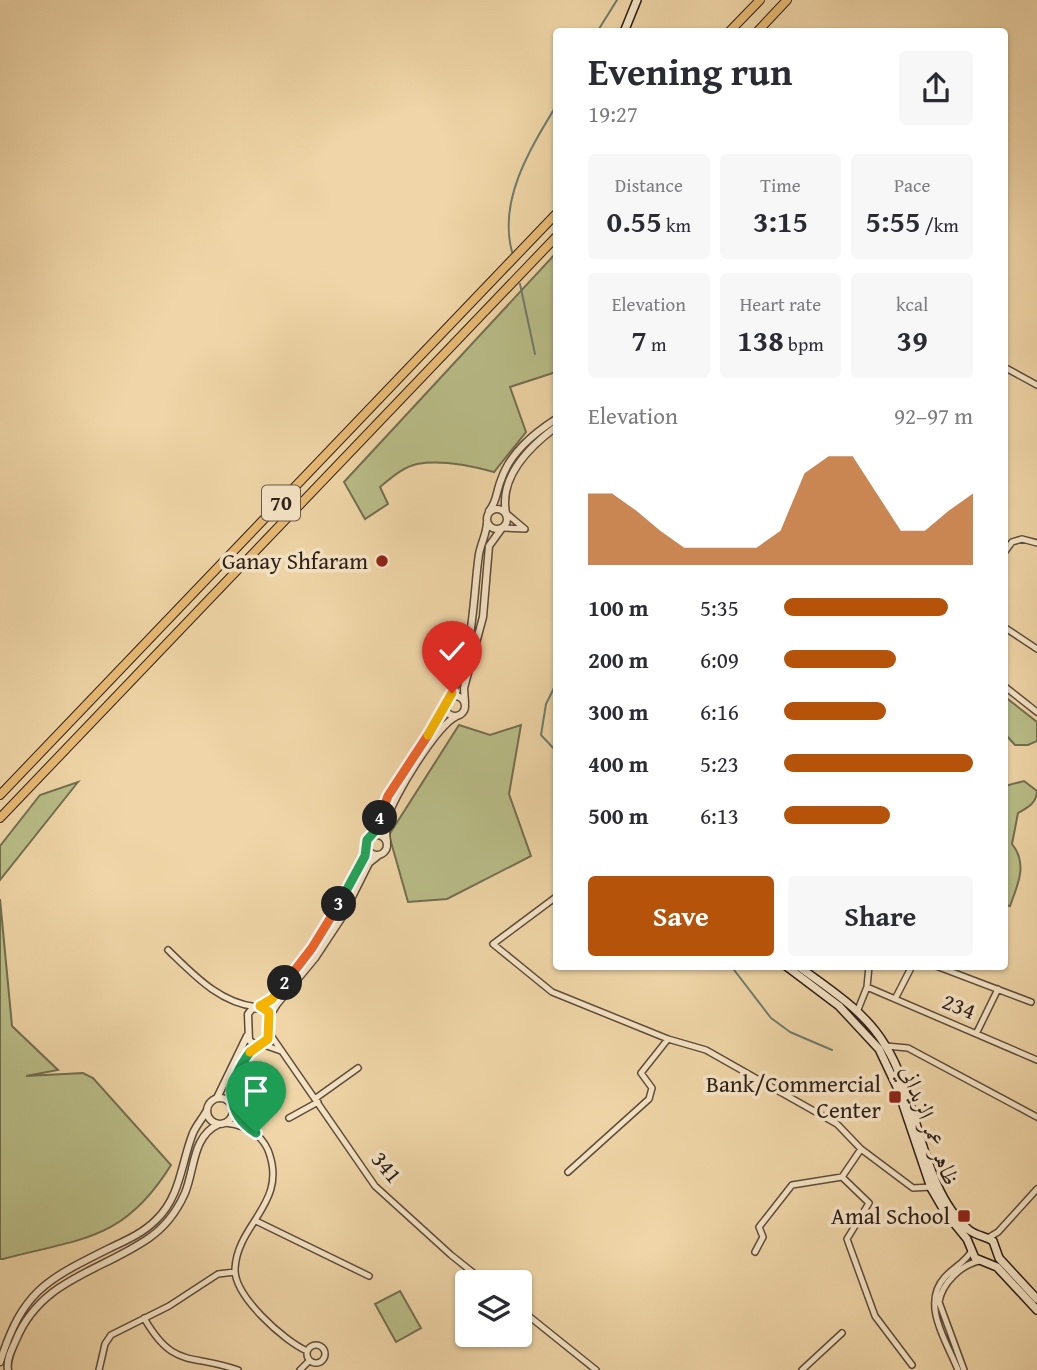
<!DOCTYPE html>
<meta charset="utf-8">
<style>
:root{--surface:#fff;--page:#f7f7f7;--text:#2b2b33;--muted:#7c7c81;--accent:#b45309}
body{margin:0;font-family:"Gentium Book Plus",Amiri,serif;background:var(--page);color:var(--text);height:100vh;display:flex;flex-direction:column;font-size:26px;white-space:nowrap}
*{box-sizing:border-box;margin:0}
p{font-size:23px;color:var(--muted)}
.icon{flex:none;width:38px;height:38px;fill:none;stroke:currentColor;stroke-width:2;stroke-linecap:round;stroke-linejoin:round}
.map{position:relative;flex:1;overflow:hidden}
.side{position:absolute;left:553px;top:28px;width:455px;height:942px;display:flex;flex-direction:column;background:var(--surface);border-radius:7px;box-shadow:0 2px 5px #0004}
.side>*{flex:none}
.fabs{position:absolute;left:455px;top:1270px;display:grid;gap:14px}
.fabs a{display:grid;place-items:center;width:77px;height:77px;border-radius:7px;background:var(--surface);box-shadow:0 2px 5px #0004;font-size:35px}
.pin{position:absolute;display:grid;place-items:center;width:60px;height:60px;color:#fff;margin:-72px -30px;border-radius:50% 50% 50% 0;rotate:-45deg;box-shadow:0 0 7px #0007}
.pin .icon{rotate:45deg}
.km{position:absolute;width:35px;height:35px;margin:-18px;border-radius:50%;background:#222;color:#fff;font-size:19px;line-height:35px;text-align:center}
.round{display:grid;place-items:center;flex:none;width:74px;height:74px;border-radius:7px;background:var(--page)}
.overview{display:flex;align-items:center;justify-content:space-between;height:119px;padding:0 35px}
h1{font-size:38px;font-weight:700;line-height:52px}
.metrics{display:grid;grid-template-columns:repeat(3,1fr);gap:10px;height:119px;padding:7px 35px}
.metrics div{display:grid;align-content:center;border-radius:7px;background:var(--page);text-align:center}
.metrics b{font-size:30px;font-weight:700}
.metrics small{font-size:19px;font-weight:400}
.metrics p{font-size:19px}
.chart{height:196px;padding:14px 35px}
.chart p{display:flex;justify-content:space-between}
.chart svg{width:100%;height:126px;margin-top:7px;fill:var(--accent);opacity:.7}
.action{display:flex;gap:14px;margin-top:auto;padding:14px 35px}
.action a{flex:1;height:80px;border-radius:7px;background:var(--accent);color:#fff;font-size:28px;font-weight:700;line-height:80px;text-align:center}
.action a+a{background:var(--page);color:var(--text)}
ul{padding:0 35px;list-style:none;font-size:23px}
li{display:grid;grid-template-columns:112px 84px 1fr;align-items:center;height:52px}
li i{height:18px;border-radius:9px;background:var(--accent)}
.map>svg:first-child{display:block}
</style>
<div class="map">
<svg width="1037" height="1370" viewBox="0 0 1037 1370">
<rect width="100%" height="100%" fill="#efd5a7"/>
<filter id="stains"><feTurbulence type="fractalNoise" baseFrequency=".00286" numOctaves="4"/><feColorMatrix values="0 0 0 0 .2 0 0 0 0 .09 0 0 0 0 .02 0 0 0 .5 -.17"/></filter>
<radialGradient id="worn" r=".72"><stop offset=".6" stop-color="#630" stop-opacity="0"/><stop offset="1" stop-color="#630" stop-opacity=".3"/></radialGradient>
<!-- green -->
<path fill="#b9bd88" stroke="#726e50" stroke-width="2" d="M556,253v119l-46,15 16,45 -32,40c-22,-6 -54,-12 -77,-8 -14,3 -26,14 -37,23l8,17 -23,15 -21,-37z
M1004,696l33,26v19l-9,4h-13l-10,-11z
M459,725l31,10 31,-10 -12,69 22,62 -84,43 -39,3 -19,-67z
M1024,781l13,10c0,12 -10,17 -19,22l-6,31c16,20 6,40 -2,62l-5,-1v-119z
M78,782l-78,98v-34l40,-51z
M0,899l12,127 46,44 -32,6 57,-3 10,5 78,87c-47,76 -89,73 -168,94h-3z
M400,1291l21,37 -25,14 -21,-38z"/>
<g fill="none" stroke-linecap="round" stroke-linejoin="round">
<!-- stream -->
<path stroke="#6e7b6d" stroke-width="2" d="M597,32l20,-32
M512,252c-14,-52 18,-103 44,-146
M520,284l15,70
M556,443v20
M556,684l-10,20 -5,31 15,16
M731,966l40,52 19,14 42,18"/>
<!-- minor casing -->
<g stroke="#5d4c3c" stroke-width="8">
<path id="minor" d="M1004,367l33,18
M502,528l23,1 -19,-16
M1004,553l8,-11 10,-3 15,4
M1004,627l33,22
M1004,686l33,26
M556,897l-63,47 59,48 116,47 38,11 131,74 24,25
M168,950c25,24 51,53 89,57
M936,966l95,36
M867,987l170,73
M895,999l17,-33
M857,1012l10,-25 2,-21
M977,1032l21,-43
M270,1034l105,152 76,69 35,28
M264,1045l17,6
M886,1046l22,2 129,69
M316,1098l42,-30
M233,1109l13,18
M289,1118l29,-16
M225,1123c19,2 35,9 43,27 21,53 -31,73 -33,119 -1,27 49,72 72,82
M568,1172l81,-73 3,-11 -11,-15 27,-34
M256,1221l113,55
M988,1238l10,-6 39,-43
M755,1252l8,-15 -4,-10 33,-42 50,-8
M520,1309l76,61
M144,1318c30,52 46,35 94,52
M307 1354a9 9 0 1 1 18 0a9 9 0 1 1-18 0Z
M912,1365l-37,-49 -28,-77 22,-36 -27,-26 19,-28 52,39 19,-1
M99,1370l6,-26 6,-9 58,-29 49,-32 17,-2
M300,1370l9,-9
M802,1370l40,-37
M958,1370c-11,-28 -38,-66 -13,-93 9,-10 21,-15 27,-27
M964,1370l-25,-68c3,-19 22,-37 40,-41"/>
</g>
<!-- tertiary casing -->
<g stroke="#5d4c3c" stroke-width="9">
<path id="tertiary" d="M487 519a10 10 0 1 1 20 0a10 10 0 1 1-20 0Z
M489,511c8,-9 7,-19 12,-31 9,-27 32,-46 55,-61
M506,513c-7,-36 23,-66 50,-86
M445 706a10 10 0 1 1 20 0a10 10 0 1 1-20 0Z
M447,698c27,-30 26,-105 32,-144 2,-11 8,-21 8,-32
M465,703l-1,-15 19,-71 6,-71 13,-18
M367 845a10 10 0 1 1 20 0a10 10 0 1 1-20 0Z
M371,836c9,-10 9,-23 14,-35 15,-35 50,-62 60,-98
M387,842c-1,-7 -2,-14 0,-22 5,-22 50,-95 70,-104
M260,1006c37,-17 82,-111 103,-147l3,-13
M261,1007l8,5v24l-4,8 -9,2 -7,-6 -1,-26 4,-5z
M269,1017l8,-13 38,-46 27,-41 27,-54 10,-8
M217,1098l30,-62
M207 1111a13 13 0 1 1 26 0a13 13 0 1 1-26 0Z
M231,1103c-2,-18 11,-48 28,-56
M0,1362c23,-72 46,-82 110,-114 17,-8 33,-15 46,-28 25,-24 25,-57 37,-87 4,-9 10,-15 14,-23
M8,1370c-2,-10 4,-21 8,-30 25,-61 84,-68 133,-102 16,-11 28,-27 36,-45 10,-24 7,-57 34,-69"/>
</g>
<!-- secondary casing -->
<g stroke="#2c1e18" stroke-width="10">
<path id="secondary" d="M624,32l13,-32
M786,966l53,40 40,43 18,38 34,101 14,24 22,27 8,19 22,9 40,43
M798,966c31,23 67,45 87,79 34,53 35,143 84,185 8,6 16,6 24,11l6,17 38,41"/>
</g>
<!-- trunk casing -->
<g stroke="#2c1e18" stroke-width="10">
<path id="trunk" d="M729,32l31,-32
M757,32l30,-32
M0,795l556,-581
M0,818l556,-581"/>
</g>
<!-- minor -->
<use href="#minor" stroke="#f5e4c6" stroke-width="5"/>
<!-- tertiary -->
<use href="#tertiary" stroke="#f5e4c6" stroke-width="6"/>
<!-- secondary -->
<use href="#secondary" stroke="#f5e4c6" stroke-width="7"/>
<!-- trunk -->
<use href="#trunk" stroke="#e8ba74" stroke-width="8"/>
</g>
<g fill="none" stroke-linecap="round" stroke-linejoin="round">
<!-- split-1 casing -->
<g stroke="#fff" stroke-width="14">
<path id="split-1" d="M250,1052c-21,28 -28,60 6,81"/>
</g>
<!-- split-2 casing -->
<g stroke="#fff" stroke-width="14">
<path id="split-2" d="M250,1052l18,-13 1,-27 -9,-6 12,-7 13,-16"/>
</g>
<!-- split-3 casing -->
<g stroke="#fff" stroke-width="14">
<path id="split-3" d="M285,983l27,-35 27,-44"/>
</g>
<!-- split-4 casing -->
<g stroke="#fff" stroke-width="14">
<path id="split-4" d="M339,904l26,-48 2,-16 9,-10 4,-12"/>
</g>
<!-- split-5 casing -->
<g stroke="#fff" stroke-width="14">
<path id="split-5" d="M380,818l8,-22 40,-61"/>
</g>
<!-- split-6 casing -->
<g stroke="#fff" stroke-width="14">
<path id="split-6" d="M428,735l24,-42"/>
</g>
<!-- split-1 -->
<use href="#split-1" stroke="#22a559" stroke-width="9"/>
<!-- split-2 -->
<use href="#split-2" stroke="#f5b400" stroke-width="9"/>
<!-- split-3 -->
<use href="#split-3" stroke="#f0652b" stroke-width="9"/>
<!-- split-4 -->
<use href="#split-4" stroke="#22a559" stroke-width="9"/>
<!-- split-5 -->
<use href="#split-5" stroke="#f0652b" stroke-width="9"/>
<!-- split-6 -->
<use href="#split-6" stroke="#f5b400" stroke-width="9"/>
</g>
<!-- markers -->
<g fill="#8f2418" stroke="#f5e4c6" stroke-width="2.5">
<circle cx="382" cy="561" r="7"/>
<rect x="888" y="1090" width="14" height="14" rx="3.5"/>
<rect x="957" y="1209" width="14" height="14" rx="3.5"/>
</g>
<g text-anchor="middle" stroke-width="7" stroke-linejoin="round" paint-order="stroke">
<!-- shield labels -->
<rect fill="#f5e4c6" stroke="#68594c" stroke-width="2" x="262" y="485.5" width="38" height="35" rx="5"/>
<g font-size="21" font-weight="bold" fill="#2c1e18">
<text x="281" y="510">70</text>
</g>
<!-- poi labels -->
<g font-size="23" fill="#2c1e18" stroke="#f5e4c6" text-anchor="end">
<text x="368" y="569">Ganay Shfaram</text>
<text x="881" y="1092">Bank/Commercial<tspan x="881" dy="26">Center</tspan></text>
<text x="950" y="1224">Amal School</text>
</g>
<!-- street labels -->
<g font-size="23" fill="#2c1e18" stroke="#f5e4c6">
<text transform="translate(959 1006) rotate(22)" y="8">234</text>
<text transform="translate(930 1125) rotate(69)" y="8">ظاهر عمر الزيداني</text>
<text transform="translate(387 1167) rotate(51)" y="8">341</text>
</g>
</g>
<rect width="100%" height="100%" filter="url(#stains)"/>
<rect width="100%" height="100%" fill="url(#worn)"/>
</svg>
<div class="fabs">
<a><svg class="icon" aria-label="layers" viewBox="0 0 24 24"><path d="M12 4l9 5-9 5-9-5zM3 14l9 5 9-5"/></svg></a>
</div>
<div class="pin" style="left:256px;top:1133px;background:#1e9e55"><svg class="icon" aria-label="arrive" viewBox="0 0 24 24"><path d="M6 21V4h12l-3 4 3 4H6"/></svg></div>
<div class="pin" style="left:452px;top:693px;background:#d93025"><svg class="icon" aria-label="check" viewBox="0 0 24 24"><path d="M5 12l5 5 9-10"/></svg></div>
<b class="km" style="left:285px;top:983px">2</b>
<b class="km" style="left:339px;top:904px">3</b>
<b class="km" style="left:380px;top:818px">4</b>
<section class="side">
<div class="overview"><div><h1>Evening run</h1><p>19:27</p></div><a class="round"><svg class="icon" aria-label="share" viewBox="0 0 24 24"><path d="M12 15V3M7 8l5-5 5 5M5 13v7h14v-7"/></svg></a></div>
<div class="metrics">
<div><p>Distance</p><b>0.55<small> km</small></b></div>
<div><p>Time</p><b>3:15</b></div>
<div><p>Pace</p><b>5:55<small> /km</small></b></div>
</div>
<div class="metrics">
<div><p>Elevation</p><b>7<small> m</small></b></div>
<div><p>Heart rate</p><b>138<small> bpm</small></b></div>
<div><p>kcal</p><b>39</b></div>
</div>
<div class="chart"><p><span>Elevation</span>92–97 m</p>
<svg viewBox="0 0 160 44" preserveAspectRatio="none"><path d="M0 44V19L10 19L20 25L30 32L40 38L50 38L60 38L70 38L80 32L90 12L100 6L110 6L120 19L130 32L140 32L150 25L160 19V44z"/></svg>
</div>
<ul>
<li><b>100 m</b>5:35<i style="width:87%"></i></li>
<li><b>200 m</b>6:09<i style="width:59%"></i></li>
<li><b>300 m</b>6:16<i style="width:54%"></i></li>
<li><b>400 m</b>5:23<i style="width:100%"></i></li>
<li><b>500 m</b>6:13<i style="width:56%"></i></li>
</ul>
<div class="action"><a>Save</a><a>Share</a></div>
</section>
</div>
